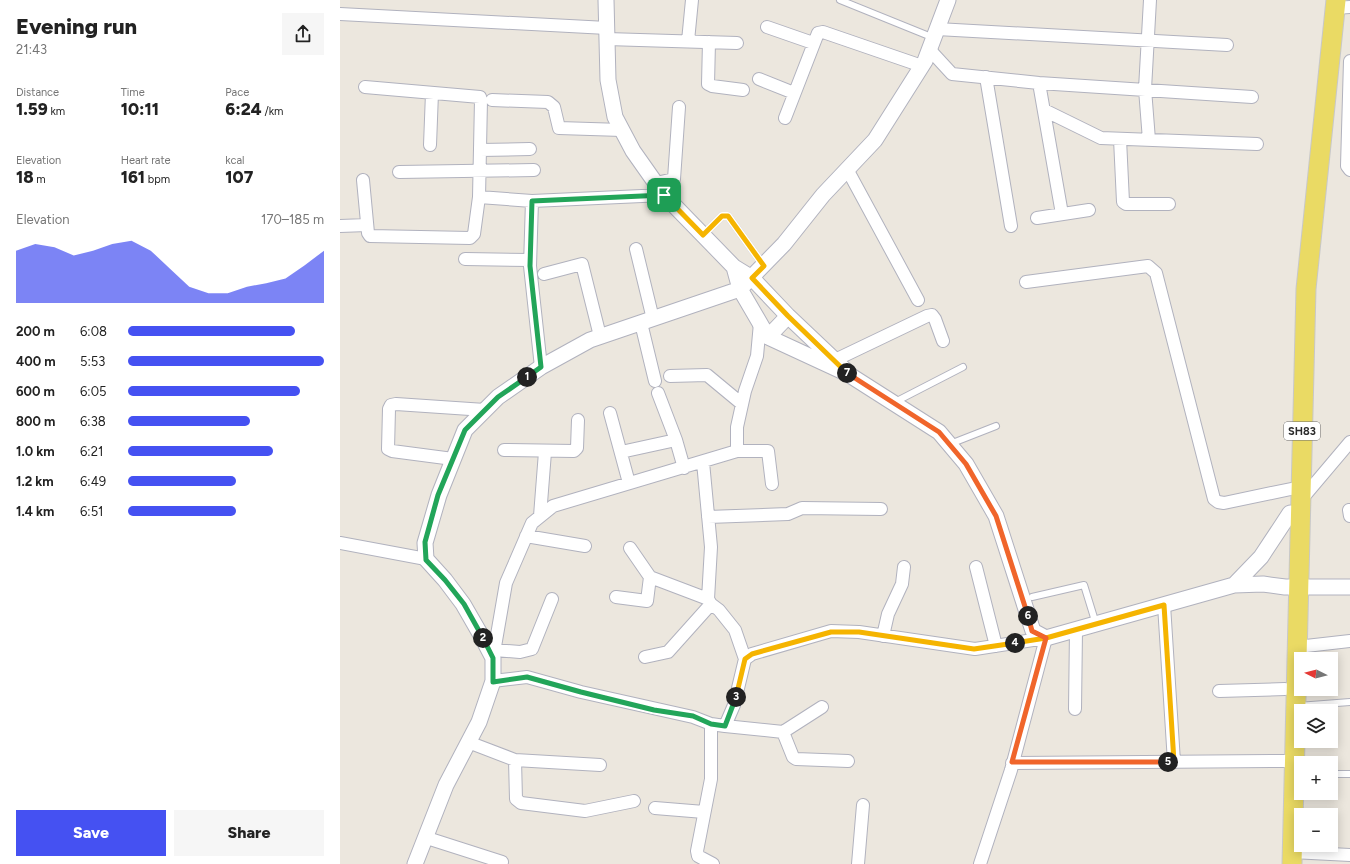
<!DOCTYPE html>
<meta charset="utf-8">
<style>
:root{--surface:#fff;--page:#f6f6f6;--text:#222;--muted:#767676;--accent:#4551f2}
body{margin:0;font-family:Figtree,sans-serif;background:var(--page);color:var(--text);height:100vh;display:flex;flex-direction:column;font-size:15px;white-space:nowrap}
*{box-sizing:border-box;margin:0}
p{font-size:13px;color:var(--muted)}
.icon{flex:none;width:22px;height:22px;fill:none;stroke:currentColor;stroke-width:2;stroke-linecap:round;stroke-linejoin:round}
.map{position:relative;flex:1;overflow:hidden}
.side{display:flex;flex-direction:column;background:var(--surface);width:340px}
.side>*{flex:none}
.needle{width:26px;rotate:276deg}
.controls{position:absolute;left:954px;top:652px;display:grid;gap:8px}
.controls a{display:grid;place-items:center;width:44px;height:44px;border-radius:0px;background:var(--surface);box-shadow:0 2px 10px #0003;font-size:20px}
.pin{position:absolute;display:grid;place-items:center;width:34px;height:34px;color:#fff;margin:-17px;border-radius:8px;box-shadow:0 2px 6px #0006}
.km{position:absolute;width:20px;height:20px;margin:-10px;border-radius:50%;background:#222;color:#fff;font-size:11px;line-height:20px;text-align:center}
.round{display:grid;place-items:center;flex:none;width:42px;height:42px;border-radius:0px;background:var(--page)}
.headline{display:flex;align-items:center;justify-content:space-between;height:68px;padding:0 16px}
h1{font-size:22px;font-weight:800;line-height:30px}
.stats{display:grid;grid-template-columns:repeat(3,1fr);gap:6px;height:68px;padding:4px 16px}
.stats div{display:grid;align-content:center}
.stats b{font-size:17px;font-weight:800}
.stats small{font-size:11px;font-weight:400}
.stats p{font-size:11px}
.chart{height:112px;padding:8px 16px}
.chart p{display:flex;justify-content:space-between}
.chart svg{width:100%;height:72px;margin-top:4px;fill:var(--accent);opacity:.7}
.action{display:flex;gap:8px;margin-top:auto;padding:8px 16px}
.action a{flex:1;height:46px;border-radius:0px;background:var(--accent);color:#fff;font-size:16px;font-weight:800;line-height:46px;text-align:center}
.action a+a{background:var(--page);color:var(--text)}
ul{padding:0 16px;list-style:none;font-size:13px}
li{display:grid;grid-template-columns:64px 48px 1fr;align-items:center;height:30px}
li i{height:10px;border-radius:5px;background:var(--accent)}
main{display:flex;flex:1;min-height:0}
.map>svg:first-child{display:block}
</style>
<main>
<section class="side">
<div class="headline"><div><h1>Evening run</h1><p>21:43</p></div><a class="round"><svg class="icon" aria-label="share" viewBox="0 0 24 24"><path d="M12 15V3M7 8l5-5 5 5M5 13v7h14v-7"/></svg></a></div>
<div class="stats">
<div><p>Distance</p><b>1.59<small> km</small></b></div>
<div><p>Time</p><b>10:11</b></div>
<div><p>Pace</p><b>6:24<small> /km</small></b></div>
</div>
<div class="stats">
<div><p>Elevation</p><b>18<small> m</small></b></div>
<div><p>Heart rate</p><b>161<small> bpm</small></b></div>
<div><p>kcal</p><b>107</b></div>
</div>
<div class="chart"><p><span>Elevation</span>170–185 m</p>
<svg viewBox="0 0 160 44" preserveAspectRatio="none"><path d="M0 44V12L10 8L20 10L30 15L40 12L50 8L60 6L70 12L80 23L90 34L100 38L110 38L120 34L130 32L140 29L150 21L160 12V44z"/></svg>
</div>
<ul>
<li><b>200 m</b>6:08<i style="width:85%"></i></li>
<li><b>400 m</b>5:53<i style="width:100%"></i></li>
<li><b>600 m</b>6:05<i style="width:88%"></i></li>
<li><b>800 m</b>6:38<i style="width:62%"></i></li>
<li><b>1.0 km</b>6:21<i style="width:74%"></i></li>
<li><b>1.2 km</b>6:49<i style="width:55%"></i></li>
<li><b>1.4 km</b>6:51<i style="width:55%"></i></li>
</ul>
<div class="action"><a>Save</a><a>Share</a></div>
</section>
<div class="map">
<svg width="1010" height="864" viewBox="0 0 1010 864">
<rect width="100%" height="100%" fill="#ece7de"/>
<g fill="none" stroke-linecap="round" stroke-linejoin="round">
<!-- service casing -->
<g stroke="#b1b2be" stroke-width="8">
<path id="service" d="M500,0l94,38
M363,235l19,-19h6l36,50
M555,402l68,-35
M610,444l46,-18
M692,597l52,-12 12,39
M958,706l52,-4
M991,774h19"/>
</g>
<!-- minor casing -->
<g stroke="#b1b2be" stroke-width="14">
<path id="minor" d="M995,8l15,-1
M0,14l267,14
M427,27l46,16
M597,29l290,16
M267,39l130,4
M348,41l4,-41
M369,42l-1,42 4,2 31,4
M589,49l23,25 87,9 213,14
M1010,61l-3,105 3,4
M646,77l25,149
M419,79l35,14
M699,83l23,131
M25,87l115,10 1,3 -2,97 53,4 132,-6
M152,100l56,2 6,5 5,21 63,2
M704,110l57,28 156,6
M445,118l33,-85 5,-1 99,34
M780,139l3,63 3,2h43
M809,140l-4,-51 5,-89
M90,145l2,-52
M140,150l50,-1
M507,169l71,131
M59,172l135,-2
M23,180l5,53 2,3 100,2 4,-4 5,-37
M316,183l18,-4 5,-72
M192,201l-2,65 11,101
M697,218l52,-8
M0,226l27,-1
M296,249l17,70
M125,259l65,1
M204,274l38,-10 18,72
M686,282l122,-16 8,7 58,226 4,3 6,1 67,-14
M301,323l14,58
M495,360l92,-44 5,-1 3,4 8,22
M330,376l37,-1 35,29
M318,393l18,47 8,28
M270,413l19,70
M164,450l70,1 3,-3 1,-28
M397,451h31l4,33
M281,452l55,-12
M113,459l-61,-8 -4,-2 1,-40 2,-4 5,-1 89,6
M363,462l8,85 -3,52 3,5 8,6 16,20 10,29
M961,500l49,-58
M1009,510l1,6
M200,516l5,-64
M368,517l80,-3 14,-6 79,1
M186,536l59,10
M0,543l86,16
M290,548l20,29 58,22
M636,567l20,79
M276,597l31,4 3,-24
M824,605l10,157
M543,636l5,-22 14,-30 2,-17
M957,647l53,-6
M154,650l26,2 12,-3 20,-50
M305,657l23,-5 43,-48
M153,658l13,-75 26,-60 21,-17 184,-55v-24l8,-36 12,-35 3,-33
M153,681l34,-4 54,15 112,25 18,7 14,2 9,-21 11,-46 7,-5 79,-23 28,1 116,17 71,-11 -35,132 -31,94
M879,691l66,-2
M735,709l1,-79
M371,724v55l-14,72 1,5 15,8
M385,726l58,6 39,-25
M443,732l10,25 3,2 52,2
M128,742l47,18 85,5
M175,760l1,39 5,4 64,8 49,-10
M672,763l273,-2
M315,808l49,4
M87,838l75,24
M952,852l58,3
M518,864l5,-59"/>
</g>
<!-- tertiary casing -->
<g stroke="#b1b2be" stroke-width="17">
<path id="tertiary" d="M266,0l2,80 7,37 18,34 31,44 70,72 18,11 36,38 56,53
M394,267l6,22 28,48 80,37 91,58 27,32 30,52 37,115 13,7 188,-53 27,-28 29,-44
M428,337l20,-21
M894,585l29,-1 22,3h65
M75,864l31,-79 33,-63 14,-41v-23l-11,-21 -19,-33 -18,-24 -19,-21 -1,-16 14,-48 26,-65 33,-33 43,-30 49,-27 150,-51 44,-45 39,-49 52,-55 50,-79 23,-61"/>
</g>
<!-- primary casing -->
<g stroke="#c8c8c8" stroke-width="21">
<path id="primary" d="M952,864l14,-575 30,-289"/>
</g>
<!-- service -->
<use href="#service" stroke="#fff" stroke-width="6"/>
<!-- minor -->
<use href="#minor" stroke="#fff" stroke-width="12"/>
<!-- tertiary -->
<use href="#tertiary" stroke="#fff" stroke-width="15"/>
<!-- primary -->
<use href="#primary" stroke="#eada64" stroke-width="19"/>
</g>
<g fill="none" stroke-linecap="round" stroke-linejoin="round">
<!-- split-1 casing -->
<g stroke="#fff" stroke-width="8">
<path id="split-1" d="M187,377l14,-10 -11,-101 2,-65 132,-6"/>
</g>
<!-- split-2 casing -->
<g stroke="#fff" stroke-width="8">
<path id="split-2" d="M143,638l-19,-34 -19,-24 -19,-20 -1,-18 13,-47 27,-65 33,-33 29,-20"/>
</g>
<!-- split-3 casing -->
<g stroke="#fff" stroke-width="8">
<path id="split-3" d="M143,638l10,20v24l34,-5 54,15 73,18 39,6 18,8 14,2 11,-29"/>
</g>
<!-- split-4 casing -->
<g stroke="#fff" stroke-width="8">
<path id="split-4" d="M396,697l9,-38 7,-5 79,-22h28l115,17 41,-6"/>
</g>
<!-- split-5 casing -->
<g stroke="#fff" stroke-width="8">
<path id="split-5" d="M675,643l31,-5 118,-33 10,157h-6"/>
</g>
<!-- split-6 casing -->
<g stroke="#fff" stroke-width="8">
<path id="split-6" d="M688,616l4,15 14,7 -34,124h156"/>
</g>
<!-- split-7 casing -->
<g stroke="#fff" stroke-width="8">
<path id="split-7" d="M507,373l92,59 27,32 30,52 32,100"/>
</g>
<!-- split-8 casing -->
<g stroke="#fff" stroke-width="8">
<path id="split-8" d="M324,195l39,40 19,-19h6l36,50 -12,12 36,38 59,57"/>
</g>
<!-- split-1 -->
<use href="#split-1" stroke="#22a559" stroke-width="5"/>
<!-- split-2 -->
<use href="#split-2" stroke="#22a559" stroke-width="5"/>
<!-- split-3 -->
<use href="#split-3" stroke="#22a559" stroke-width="5"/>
<!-- split-4 -->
<use href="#split-4" stroke="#f5b400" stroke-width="5"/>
<!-- split-5 -->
<use href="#split-5" stroke="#f5b400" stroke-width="5"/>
<!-- split-6 -->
<use href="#split-6" stroke="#f0652b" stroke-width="5"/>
<!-- split-7 -->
<use href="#split-7" stroke="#f0652b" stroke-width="5"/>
<!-- split-8 -->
<use href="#split-8" stroke="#f5b400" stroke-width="5"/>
</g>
<g text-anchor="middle" stroke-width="4" stroke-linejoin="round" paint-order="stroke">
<!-- shield labels -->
<rect fill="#fff" stroke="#6b6b6b" stroke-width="1" x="944" y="422" width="36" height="18" rx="3"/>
<g font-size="11" font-weight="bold" fill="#2b2b2b">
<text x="962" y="435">SH83</text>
</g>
</g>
</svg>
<div class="controls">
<a><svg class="needle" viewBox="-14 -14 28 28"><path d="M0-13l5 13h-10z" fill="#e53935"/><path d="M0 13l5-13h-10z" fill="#767676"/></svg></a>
<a><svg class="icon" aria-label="layers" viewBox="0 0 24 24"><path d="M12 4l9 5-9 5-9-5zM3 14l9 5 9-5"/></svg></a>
<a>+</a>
<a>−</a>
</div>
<div class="pin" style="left:324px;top:195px;background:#1e9e55"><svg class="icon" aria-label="arrive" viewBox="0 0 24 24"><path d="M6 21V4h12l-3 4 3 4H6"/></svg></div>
<b class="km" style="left:187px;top:377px">1</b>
<b class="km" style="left:143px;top:638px">2</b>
<b class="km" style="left:396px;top:697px">3</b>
<b class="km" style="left:675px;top:643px">4</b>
<b class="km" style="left:828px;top:762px">5</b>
<b class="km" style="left:688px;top:616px">6</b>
<b class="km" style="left:507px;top:373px">7</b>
</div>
</main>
